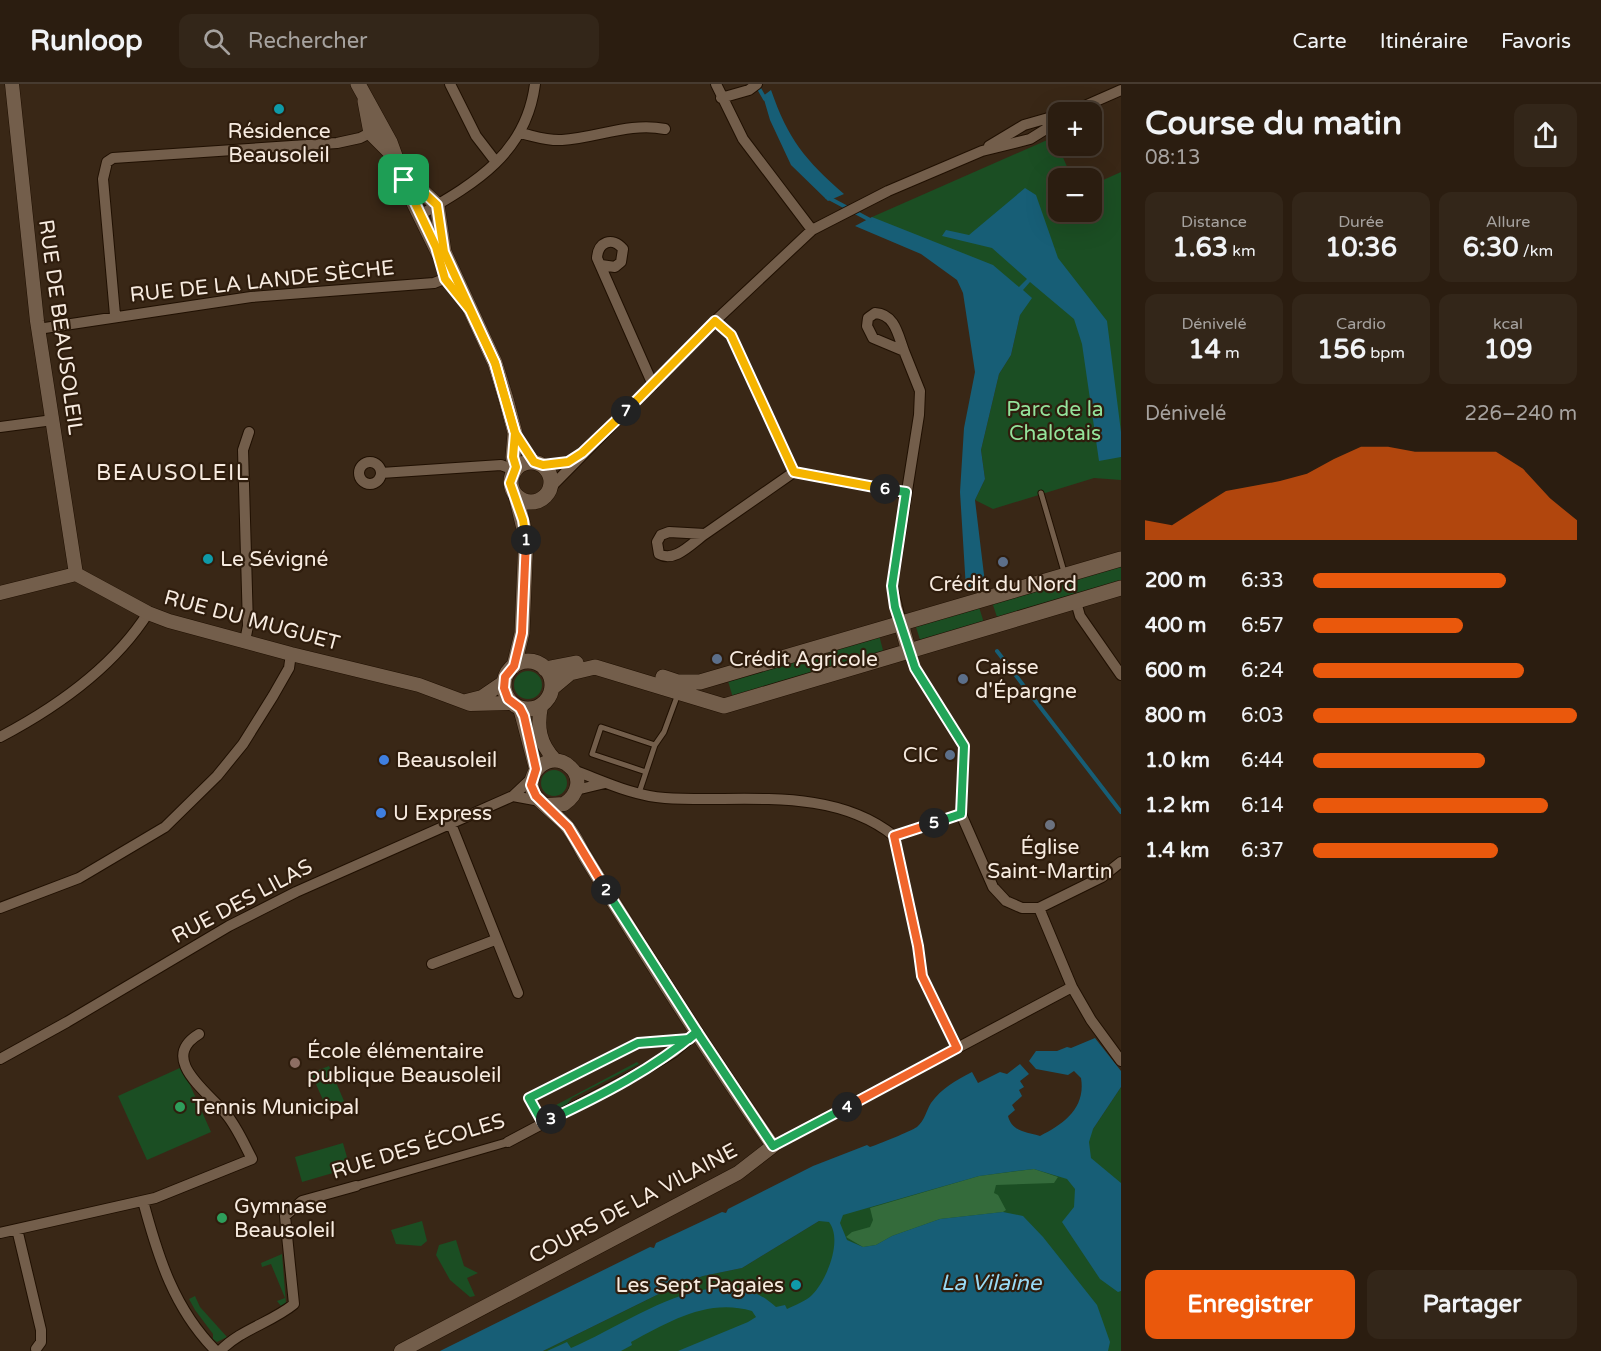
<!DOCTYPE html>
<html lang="fr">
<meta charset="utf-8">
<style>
:root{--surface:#2b1d10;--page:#332619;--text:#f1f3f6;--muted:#a6a29f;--line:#473b30;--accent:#ea580c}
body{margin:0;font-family:"Varela Round",sans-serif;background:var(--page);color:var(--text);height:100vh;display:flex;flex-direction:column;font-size:22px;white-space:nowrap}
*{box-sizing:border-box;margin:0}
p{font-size:20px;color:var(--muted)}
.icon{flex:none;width:33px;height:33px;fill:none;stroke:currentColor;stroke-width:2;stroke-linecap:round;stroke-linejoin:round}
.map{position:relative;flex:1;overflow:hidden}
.drawer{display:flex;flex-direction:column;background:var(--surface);width:480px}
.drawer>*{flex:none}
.controls{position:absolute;left:1048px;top:18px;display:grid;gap:12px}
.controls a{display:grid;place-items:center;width:54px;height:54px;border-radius:12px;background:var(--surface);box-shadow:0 6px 24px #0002,0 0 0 2px var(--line);font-size:30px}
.pin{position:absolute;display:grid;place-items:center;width:51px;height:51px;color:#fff;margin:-26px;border-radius:12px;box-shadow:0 3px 9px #0006}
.km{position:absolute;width:30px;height:30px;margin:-15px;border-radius:50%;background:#222;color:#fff;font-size:16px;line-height:30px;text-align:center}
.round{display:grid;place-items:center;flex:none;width:63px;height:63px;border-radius:12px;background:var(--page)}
.head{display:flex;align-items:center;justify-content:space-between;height:102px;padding:0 24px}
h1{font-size:33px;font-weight:700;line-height:45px}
.figures{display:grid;grid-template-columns:repeat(3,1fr);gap:9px;height:102px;padding:6px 24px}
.figures div{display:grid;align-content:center;border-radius:12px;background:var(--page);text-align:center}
.figures b{font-size:26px;font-weight:700}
.figures small{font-size:16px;font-weight:400}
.figures p{font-size:16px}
.chart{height:168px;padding:12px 24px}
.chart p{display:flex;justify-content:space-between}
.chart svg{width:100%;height:108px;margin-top:6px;fill:var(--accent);opacity:.7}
.action{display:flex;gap:12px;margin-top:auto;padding:12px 24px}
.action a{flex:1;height:69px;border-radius:12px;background:var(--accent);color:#fff;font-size:24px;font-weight:700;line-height:69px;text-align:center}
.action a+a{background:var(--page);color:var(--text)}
ul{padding:0 24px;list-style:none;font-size:20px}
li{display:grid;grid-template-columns:96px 72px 1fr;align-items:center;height:45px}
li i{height:15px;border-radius:8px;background:var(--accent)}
header{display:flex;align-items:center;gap:36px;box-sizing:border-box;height:84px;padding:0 30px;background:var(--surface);border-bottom:2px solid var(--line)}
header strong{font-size:28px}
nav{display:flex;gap:33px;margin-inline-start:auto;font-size:21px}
.search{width:420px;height:54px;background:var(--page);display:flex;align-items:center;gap:15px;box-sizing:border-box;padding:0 21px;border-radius:12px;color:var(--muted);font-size:22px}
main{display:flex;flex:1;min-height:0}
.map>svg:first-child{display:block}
</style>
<header>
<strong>Runloop</strong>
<div class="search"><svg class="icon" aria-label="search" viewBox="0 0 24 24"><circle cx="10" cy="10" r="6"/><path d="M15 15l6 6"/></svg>Rechercher</div>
<nav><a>Carte</a><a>Itinéraire</a><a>Favoris</a></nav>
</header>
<main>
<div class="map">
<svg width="1121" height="1267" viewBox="0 0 1121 1267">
<rect width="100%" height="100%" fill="#392716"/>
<!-- green -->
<path fill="#1b4e23" d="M1054,53l18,41h-13v34h33v-27l29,-13v308l-27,-2 -101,31 -18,-9 10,-21 -4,-29 18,-76 12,-19 9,-40 -148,-98z
M1121,480v19l-123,37 -6,-18z
M979,523l5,16 -63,20 -5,-16z
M879,551l5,19 -151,44 -5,-17z
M514 601a14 14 0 1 1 28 0a14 14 0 1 1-28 0Z
M541 699a13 13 0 1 1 26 0a13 13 0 1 1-26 0Z
M637,978l2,2 -67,34 -7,9 -24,6z
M329,982l15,35 -17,8 -16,-36z
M182,983l29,65 -64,28 -29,-64z
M1121,1003v264h-578l132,-65 28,-10 39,-8 77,-47 274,-92z
M343,1059l7,25 -48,14 -7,-25z
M422,1137l5,20 -6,5 -25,-2 -5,-14z
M456,1156l8,26 14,7 -11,5 8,18 -5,1 -20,-17 -14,-25 3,-10z
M282,1170l4,49 -5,3 -4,-5 8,-3 -14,-34 -9,3 -1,-4z
M195,1212l5,11 27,30 -10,5 -4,-3v-5l-18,-24 -6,-11z"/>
<!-- forest -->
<path fill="#346b3b" d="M1034,1085l24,8 -4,6 -58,2 -2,8 4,2 8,15 -3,2 -63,7 -48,17 -16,9 -13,2 -17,-10 6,-5 18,-5 3,-7 -3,-12 109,-32z"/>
<!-- water -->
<path fill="#175e76" d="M771,6c17,49 34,70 73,104l-16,7 -37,-36 -21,-45 -7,-24z
M1025,104l11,7 22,63 49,63 14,111v25l-22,4 -17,-117 -8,-25 -44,-37 -7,8 9,8 -12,17 -9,40 -12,19 -18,76 4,29 -10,21 10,83 -19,6 -6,-97 4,-64 11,-56 -12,-79 -6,-13 -36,-26 -66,-28 17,-9 121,48 26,22 8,-8 -35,-31 -50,-12 4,-6 23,5z
M1095,954l26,33v16l-28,42 -4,13 2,16 30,25v108l-3,1 -18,-13 -38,-57 12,-15 1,-18 -8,-10 -33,-10 -18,2 -37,5 -136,39 -3,8 7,17 16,7 13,-2 16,-9 48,-17 63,-7 20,4 20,21 54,68 13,37 -2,9h-430l70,-29 8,-5 -4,-6c-45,-13 -83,11 -121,31l1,3 -11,6h-74l20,-9 4,6c42,-18 93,-53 137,-59v-5c8,-1 11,1 18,3 25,7 28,1 50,20l9,-2 2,4c8,-4 19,-8 25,-14 15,-15 31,-55 17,-73l-10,-1 -77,47 -39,8 -28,10 -132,65h-103l210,-104 4,1 2,-5 66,-31 4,1 2,-4 85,-43 54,-21 3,2c7,-2 41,-16 47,-20 8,-7 9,-16 14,-24 11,-15 24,-22 41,-31l6,11 22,-11 7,2 13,-10 9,10 -9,7 4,6 -5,3 3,6 -10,9 3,5 -7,6c4,16 19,16 32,20 24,-12 46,-28 41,-58l-7,-7 -6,4 -32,-6 -7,-8 7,-10h21l10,-4 4,1z"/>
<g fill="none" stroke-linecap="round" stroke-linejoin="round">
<!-- stream -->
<path stroke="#175e76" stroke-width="4" d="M757,1l8,14
M827,113l43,23
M997,567l124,161"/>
<!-- service casing -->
<g stroke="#201002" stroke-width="7">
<path id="service" d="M1041,409l24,82
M646,688l-54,-18 9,-27 54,18
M639,709l16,-48 9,-13 14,-38"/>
</g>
<!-- pedestrian casing -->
<g stroke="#201002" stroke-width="10">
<path id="pedestrian" d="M356,1102l152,-44"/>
</g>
<!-- minor casing -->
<g stroke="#201002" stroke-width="12">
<path id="minor" d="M450,0l26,52 20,26
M716,0l27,55 69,91
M721,14l28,-8 8,-6
M1071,28l50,-22
M520,49c14,3 27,8 42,7 35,-2 67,-18 103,-11
M989,62l35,-21 35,-10
M420,131c55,-32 106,-61 115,-131
M601,181l14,2 6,-5 2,-13c-11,-13 -25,-7 -26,9l56,127
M875,229c20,1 23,22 29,38l-31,-13 -6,-12 1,-8z
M115,231l-12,-136 4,-17 6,-4 224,-15 23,-5 16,-8
M715,237l16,14 63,137 112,21
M38,245l213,-32 183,-14 20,-8
M0,343l53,-7
M359 389a11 11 0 1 1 22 0a11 11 0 1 1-22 0Z
M543,381l25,-3 12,-7
M381,389l120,-8 13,5
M550,404l165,-167 97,-91 76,-39 94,-40 48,-12 29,-18
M669,448l36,2c-13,9 -30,29 -46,20l-2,-12 4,-7z
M705,450l89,-62
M1076,518l4,14 41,59
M901,539l-9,-37 27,-171 1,-24 -16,-40
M245,557l3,-15 -5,-176 6,-18
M909,568l6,16 49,78 -3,68 32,73 13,14 16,7h17l63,-31 19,-15
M0,653c57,-30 113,-69 148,-124
M573,686c30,11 60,26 92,28 75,5 166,-13 229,38
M576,706l29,-7
M513,712l27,5
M451,740l67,169
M894,752l24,110 4,30 35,72
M894,752l67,-22
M0,824l79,-30 86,-51 52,-51 26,-32 30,-48 16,-28 2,-14
M1039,824l33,79 19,33 30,41
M432,880l63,-24
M0,975l67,-37 162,-96 67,-34 217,-96 19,-18
M543,1039l-14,-25 109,-55 51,-4
M508,1058l136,-72 30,-18 23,-20
M773,1062l299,-159
M143,1117c15,56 31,108 73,150
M17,1145l24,101v12l-5,7
M0,1149l155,-35 97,-39c-8,-15 -15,-32 -26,-45 -18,-22 -68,-55 -27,-80
M220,1267c21,-22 51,-28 74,-47l-9,-88 17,-15 54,-15"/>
</g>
<!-- tertiary casing -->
<g stroke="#201002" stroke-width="15">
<path id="tertiary" d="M12,0l25,237 39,253
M0,509l76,-19 72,39 21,8 122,33 128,31 51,19 42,-1
M466,617l16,-4 22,-15
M541,622c-4,21 -2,37 14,54
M520,624l16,61
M401,1267l337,-178 35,-27c-66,-95 -128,-192 -188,-290 -6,-10 -11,-22 -19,-31 -8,-9 -27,-23 -32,-31 -11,-22 17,-44 35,-28 14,11 9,29 -5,38l-17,1"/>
</g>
<!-- secondary casing -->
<g stroke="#201002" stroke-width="16">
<path id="secondary" d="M358,0l32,58 17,47 32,65
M365,17l6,32 21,21
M401,87l36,34 7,47 51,111 11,36 9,34 -2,24 3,10
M511 398a20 20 0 1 1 40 0a20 20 0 1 1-40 0Z
M901,539l8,29
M504 601a24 24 0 1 1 48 0a24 24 0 1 1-48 0Z
M514,582l8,-33 4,-96 -10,-41
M545,585l31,-6
M663,593l15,5h22l421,-123
M552,604l18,-15 25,-6 129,39 397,-118"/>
</g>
<!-- service -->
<use href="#service" stroke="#735e4b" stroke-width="5"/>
<!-- pedestrian -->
<use href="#pedestrian" stroke="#735e4b" stroke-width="8"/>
<!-- minor -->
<use href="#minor" stroke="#735e4b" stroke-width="10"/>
<!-- tertiary -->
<use href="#tertiary" stroke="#735e4b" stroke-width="14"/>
<!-- secondary -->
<use href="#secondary" stroke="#735e4b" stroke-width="15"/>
</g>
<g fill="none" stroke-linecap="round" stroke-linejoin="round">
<!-- split-1 casing -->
<g stroke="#fff" stroke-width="12">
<path id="split-1" d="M404,96l32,67 9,32 25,31 25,53 20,70 -2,24 3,10 -6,16 13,37 3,20"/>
</g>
<!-- split-2 casing -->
<g stroke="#fff" stroke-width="12">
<path id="split-2" d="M526,456l-4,93 -8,33 -9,11 -1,11 4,11 12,9 4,8 12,53 -5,16 5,11 32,31 38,63"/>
</g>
<!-- split-3 casing -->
<g stroke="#fff" stroke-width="12">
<path id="split-3" d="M551,1035l-8,4 -14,-25 109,-55 51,-4 8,-7 -91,-142"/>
</g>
<!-- split-4 casing -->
<g stroke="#fff" stroke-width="12">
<path id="split-4" d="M551,1035c51,-24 102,-50 146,-87l76,114 74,-39"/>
</g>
<!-- split-5 casing -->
<g stroke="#fff" stroke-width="12">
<path id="split-5" d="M847,1023l110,-59 -35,-72 -4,-30 -24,-110 40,-13"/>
</g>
<!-- split-6 casing -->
<g stroke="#fff" stroke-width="12">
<path id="split-6" d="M885,405l21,3 -14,94 3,21 20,61 49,78 -3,68 -27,9"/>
</g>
<!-- split-7 casing -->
<g stroke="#fff" stroke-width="12">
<path id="split-7" d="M626,327l89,-90 16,14 63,137 91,17"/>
</g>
<!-- split-8 casing -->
<g stroke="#fff" stroke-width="12">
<path id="split-8" d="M404,96l-3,-9 36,34 7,47 51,111 20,70 19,29 9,3 25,-3 14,-9 44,-42"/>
</g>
<!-- split-1 -->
<use href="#split-1" stroke="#f5b400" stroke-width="8"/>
<!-- split-2 -->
<use href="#split-2" stroke="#f0652b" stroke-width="8"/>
<!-- split-3 -->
<use href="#split-3" stroke="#22a559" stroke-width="8"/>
<!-- split-4 -->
<use href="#split-4" stroke="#22a559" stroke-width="8"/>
<!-- split-5 -->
<use href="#split-5" stroke="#f0652b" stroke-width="8"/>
<!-- split-6 -->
<use href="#split-6" stroke="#22a559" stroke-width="8"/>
<!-- split-7 -->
<use href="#split-7" stroke="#f5b400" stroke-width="8"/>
<!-- split-8 -->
<use href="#split-8" stroke="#f5b400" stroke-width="8"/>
</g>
<!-- markers -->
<g fill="#0f9aa8" stroke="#2f1d0d" stroke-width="2">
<circle cx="279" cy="25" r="6"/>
<circle cx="208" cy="475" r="6"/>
<circle cx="796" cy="1201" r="6"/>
</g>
<g fill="#5c6f8a" stroke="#2f1d0d" stroke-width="2">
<circle cx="1003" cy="478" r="6"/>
<circle cx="717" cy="575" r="6"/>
<circle cx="963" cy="595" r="6"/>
<circle cx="950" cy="671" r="6"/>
</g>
<g fill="#3f7fe0" stroke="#2f1d0d" stroke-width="2">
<circle cx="384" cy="676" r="6"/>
<circle cx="381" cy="729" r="6"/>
</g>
<circle fill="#6b7280" stroke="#2f1d0d" stroke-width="2" cx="1050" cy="741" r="6"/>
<circle fill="#8d6e63" stroke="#2f1d0d" stroke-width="2" cx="295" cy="979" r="6"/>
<g fill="#2e9e5b" stroke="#2f1d0d" stroke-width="2">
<circle cx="180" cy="1023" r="6"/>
<circle cx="222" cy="1134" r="6"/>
</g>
<g text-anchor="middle" stroke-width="4.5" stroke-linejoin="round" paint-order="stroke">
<!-- poi labels -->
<g font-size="21" fill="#f7ebe0" stroke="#2f1d0d" text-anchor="start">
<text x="279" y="54" text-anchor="middle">Résidence<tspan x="279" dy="24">Beausoleil</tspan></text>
<text x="220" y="482">Le Sévigné</text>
<text x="1003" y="507" text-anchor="middle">Crédit du Nord</text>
<text x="729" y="582">Crédit Agricole</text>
<text x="975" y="590">Caisse<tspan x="975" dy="24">d'Épargne</tspan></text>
<text x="938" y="678" text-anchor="end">CIC</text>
<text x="396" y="683">Beausoleil</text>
<text x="393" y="736">U Express</text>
<text x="1050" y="770" text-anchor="middle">Église<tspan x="1050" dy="24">Saint-Martin</tspan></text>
<text x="307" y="974">École élémentaire<tspan x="307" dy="24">publique Beausoleil</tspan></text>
<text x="192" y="1030">Tennis Municipal</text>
<text x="234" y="1129">Gymnase<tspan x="234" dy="24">Beausoleil</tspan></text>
<text x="784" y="1208" text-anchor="end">Les Sept Pagaies</text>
</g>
<!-- street labels -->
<g font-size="21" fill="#f7ebe0" stroke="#2f1d0d">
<text transform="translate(262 197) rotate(-6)" y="7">RUE DE LA LANDE SÈCHE</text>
<text transform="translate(61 243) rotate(82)" y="7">RUE DE BEAUSOLEIL</text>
<text transform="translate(252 536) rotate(15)" y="7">RUE DU MUGUET</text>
<text transform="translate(242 817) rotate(-28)" y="7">RUE DES LILAS</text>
<text transform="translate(418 1062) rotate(-17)" y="7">RUE DES ÉCOLES</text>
<text transform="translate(633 1119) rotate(-28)" y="7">COURS DE LA VILAINE</text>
</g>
<!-- park labels -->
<g font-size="21" fill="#94e39b" stroke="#2f1d0d">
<text x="1055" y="332">Parc de la<tspan x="1055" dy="24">Chalotais</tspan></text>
</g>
<!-- neighbourhood labels -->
<g font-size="22" letter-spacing="1.5" fill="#f7ebe0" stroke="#2f1d0d">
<text x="173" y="396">BEAUSOLEIL</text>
</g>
<!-- water labels -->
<g font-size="22" font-style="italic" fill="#99daf5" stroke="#2f1d0d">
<text x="991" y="1206">La Vilaine</text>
</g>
</g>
</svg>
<div class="controls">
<a>+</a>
<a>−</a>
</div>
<div class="pin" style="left:404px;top:96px;background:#1e9e55"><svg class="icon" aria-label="arrive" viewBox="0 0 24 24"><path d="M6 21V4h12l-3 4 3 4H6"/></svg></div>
<b class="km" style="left:526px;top:456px">1</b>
<b class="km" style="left:606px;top:806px">2</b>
<b class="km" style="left:551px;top:1035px">3</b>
<b class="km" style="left:847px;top:1023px">4</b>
<b class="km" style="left:934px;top:739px">5</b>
<b class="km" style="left:885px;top:405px">6</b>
<b class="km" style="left:626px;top:327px">7</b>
</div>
<section class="drawer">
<div class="head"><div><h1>Course du matin</h1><p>08:13</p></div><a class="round"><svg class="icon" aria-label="share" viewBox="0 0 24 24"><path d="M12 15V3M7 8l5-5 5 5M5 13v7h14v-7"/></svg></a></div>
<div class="figures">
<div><p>Distance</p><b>1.63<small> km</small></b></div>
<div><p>Durée</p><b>10:36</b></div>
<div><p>Allure</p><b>6:30<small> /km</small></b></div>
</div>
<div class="figures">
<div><p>Dénivelé</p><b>14<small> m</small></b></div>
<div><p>Cardio</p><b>156<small> bpm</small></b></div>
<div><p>kcal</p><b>109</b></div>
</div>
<div class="chart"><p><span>Dénivelé</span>226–240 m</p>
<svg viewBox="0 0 160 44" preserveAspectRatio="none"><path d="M0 44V36L10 38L20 31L30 24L40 22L50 20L60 17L70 11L80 6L90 6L100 8L110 8L120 8L130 8L140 15L150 27L160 36V44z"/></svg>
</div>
<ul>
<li><b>200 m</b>6:33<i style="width:73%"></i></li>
<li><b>400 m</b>6:57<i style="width:57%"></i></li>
<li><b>600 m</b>6:24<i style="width:80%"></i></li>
<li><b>800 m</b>6:03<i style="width:100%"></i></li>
<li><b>1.0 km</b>6:44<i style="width:65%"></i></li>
<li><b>1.2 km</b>6:14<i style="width:89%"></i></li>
<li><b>1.4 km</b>6:37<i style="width:70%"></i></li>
</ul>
<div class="action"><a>Enregistrer</a><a>Partager</a></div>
</section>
</main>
